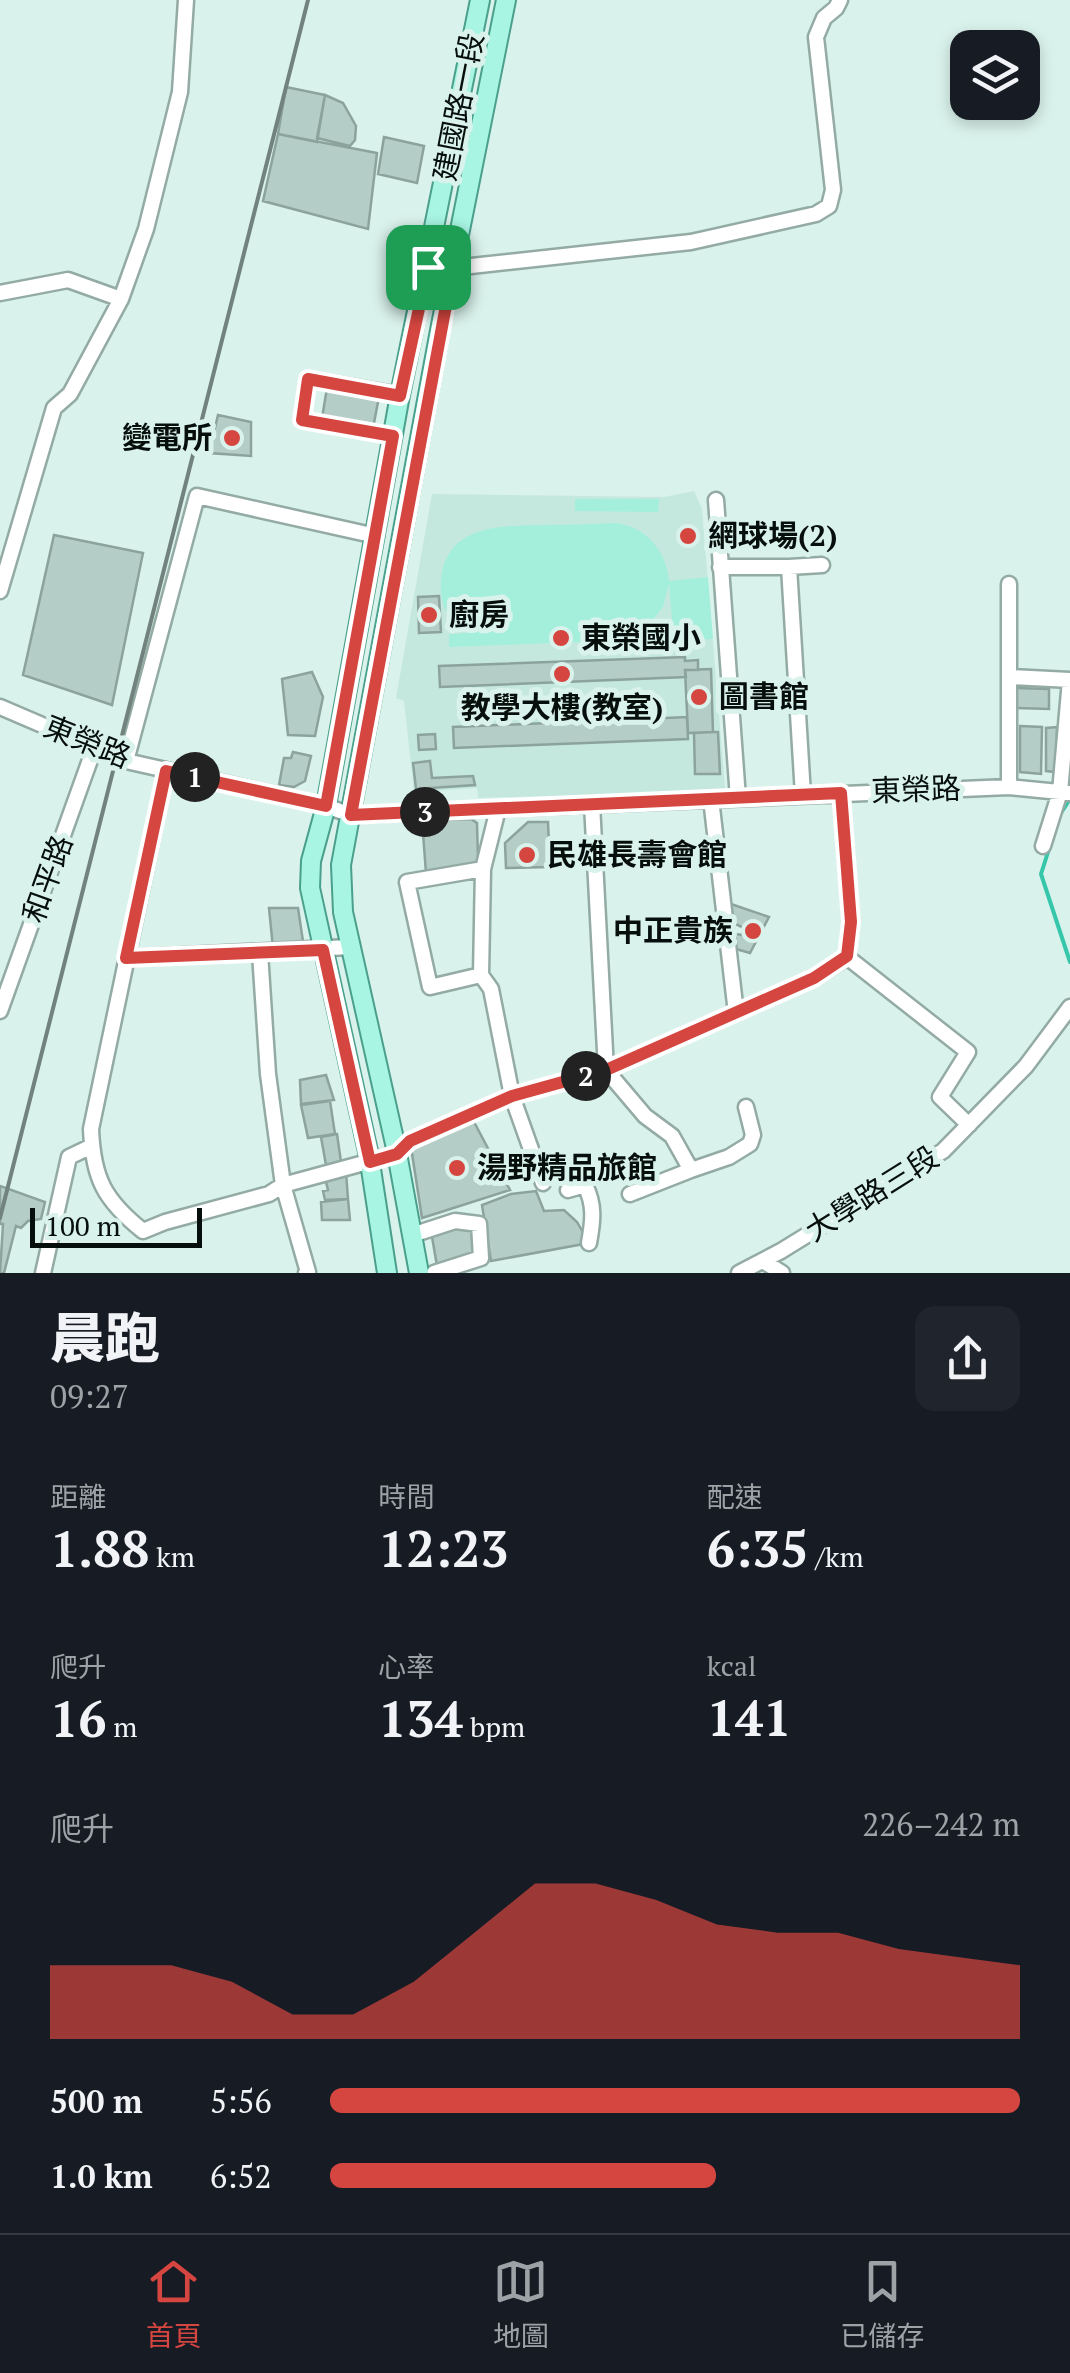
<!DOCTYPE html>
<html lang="zh-TW">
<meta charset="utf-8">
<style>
:root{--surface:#171b24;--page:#20242c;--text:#f1f3f6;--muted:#9ea1a6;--line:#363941;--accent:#d54640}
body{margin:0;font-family:"PT Serif","Noto Sans TC",serif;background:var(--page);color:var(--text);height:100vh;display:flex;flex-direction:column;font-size:38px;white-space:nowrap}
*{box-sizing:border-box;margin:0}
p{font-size:32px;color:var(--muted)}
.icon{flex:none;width:55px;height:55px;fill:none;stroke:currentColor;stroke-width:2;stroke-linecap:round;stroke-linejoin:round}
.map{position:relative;height:1273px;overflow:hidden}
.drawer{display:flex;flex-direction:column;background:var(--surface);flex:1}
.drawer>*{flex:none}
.fabs{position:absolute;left:950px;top:30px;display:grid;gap:20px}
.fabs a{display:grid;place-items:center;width:90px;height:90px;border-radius:20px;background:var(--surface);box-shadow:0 5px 15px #0003;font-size:50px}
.scale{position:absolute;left:30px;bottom:25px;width:172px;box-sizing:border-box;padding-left:10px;border:5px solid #070f0d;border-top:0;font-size:28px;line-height:35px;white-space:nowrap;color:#070f0d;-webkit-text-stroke:8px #d9f2eb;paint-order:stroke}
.pin{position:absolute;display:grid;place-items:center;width:85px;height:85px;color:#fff;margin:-42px;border-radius:20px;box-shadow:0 5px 15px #0006}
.km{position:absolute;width:50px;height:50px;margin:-25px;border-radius:50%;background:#222;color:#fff;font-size:28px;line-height:50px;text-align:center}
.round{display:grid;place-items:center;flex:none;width:105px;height:105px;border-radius:20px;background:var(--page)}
.headline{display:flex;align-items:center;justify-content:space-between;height:170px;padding:0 50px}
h1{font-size:55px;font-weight:800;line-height:75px}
.stats{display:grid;grid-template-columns:repeat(3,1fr);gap:15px;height:170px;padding:10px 50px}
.stats div{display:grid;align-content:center}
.stats b{font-size:50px;font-weight:800}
.stats small{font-size:28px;font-weight:400}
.stats p{font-size:28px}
.chart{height:280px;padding:20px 50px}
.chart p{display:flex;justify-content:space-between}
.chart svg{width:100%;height:180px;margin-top:10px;fill:var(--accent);opacity:.7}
ul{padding:0 50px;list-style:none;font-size:32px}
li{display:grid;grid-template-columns:160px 120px 1fr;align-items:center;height:75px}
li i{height:25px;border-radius:12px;background:var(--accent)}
.tabs{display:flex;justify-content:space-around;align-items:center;height:140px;border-top:2px solid var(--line);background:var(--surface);font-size:28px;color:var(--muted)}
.tabs a{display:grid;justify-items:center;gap:5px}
.tabs .current{color:var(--accent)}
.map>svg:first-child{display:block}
</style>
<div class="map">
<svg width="1070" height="1273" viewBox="0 0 1070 1273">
<rect width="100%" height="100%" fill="#d9f2eb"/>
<!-- built -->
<path fill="#c5e8de" d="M694,491l8,18 23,279 -5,3 -242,7 -1,-10 -63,4 -10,-91 -8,-3 36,-204 232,3z"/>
<!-- green -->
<path fill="#a3efdc" d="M575,499h84l-1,13 -83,-1z
M616,523c31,4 50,28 53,58l39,-4 5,62 -39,3 -5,-59 -6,24 -15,19 13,1 1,12 -213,8v-13l18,-1c-19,-13 -28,-29 -26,-53 5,-57 62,-54 105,-55 23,0 47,-1 70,-2z"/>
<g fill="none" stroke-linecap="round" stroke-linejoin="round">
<!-- stream -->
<path stroke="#36c6aa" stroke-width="4" d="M1059,816l11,-17
M1049,849l-8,25 29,88"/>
</g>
<!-- building -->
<path fill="#b4cdc6" stroke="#8ca39d" stroke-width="2.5" d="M286,87l39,8 -8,47 -39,-8z
M325,95l18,8 13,23 -1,14 -5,6 -33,-8z
M278,134l99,19 -9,76 -105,-28z
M384,137l40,9 -7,37 -39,-9z
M327,388l52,9 -6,31 -51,-10z
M218,415l33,7v34l-42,-3z
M54,535l89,18 -31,152 -89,-30z
M439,596l2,36 -22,1 -1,-36z
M685,657v4l13,-1v10h-13l1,7 -246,10 -1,-21z
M711,669l2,63 -25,1 -3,-63z
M312,672l11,25 -8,39 -27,-1 -6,-56z
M1013,688l36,1v20l-37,-1z
M687,717l1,22 -234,9 -1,-21z
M1020,726l22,1 -1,47 -21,-2z
M1057,727l-1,45 -10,-1v-43z
M713,732h5l2,42h-25l-1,-41z
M435,734l1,15 -17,1 -1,-15z
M293,752l18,4 -6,25 -11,6 -15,-2 5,-27h7z
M430,761l2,17 41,-2 2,9 -59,4 -3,-26z
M471,819l6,4 1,37 -3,5 -49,8 -4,-53z
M528,822h20l2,45 -44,1 -1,-25z
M731,904l38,13 -19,36 -21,-6 1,-14 12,2 2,-7 -19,-9z
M269,908h29l6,40h-31z
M326,1075l8,25 -33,4 -1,-24z
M330,1101l5,33 -27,4 -7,-33z
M473,1120l37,70 -88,28 -11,-71 4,-5 20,-4z
M337,1134l4,28 -15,3 -5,-28z
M346,1172l2,27 -23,1 -2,-9 5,-1 -3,-12z
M0,1186l45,16 -4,17 -13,2 -7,7 -5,-2 -12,47h-4l3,-49h-3z
M536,1191l8,20 20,-1 13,12 12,21 -98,18 -9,-56 29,-11z
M348,1199l2,21h-28l-1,-18z
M477,1225l1,30 -41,11 -6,-35z"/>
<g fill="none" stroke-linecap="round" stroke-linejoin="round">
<!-- minor casing -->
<g stroke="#93aba4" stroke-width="19">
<path id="minor" d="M428,267l25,1 238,-26 125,-28 13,-8 4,-16 -17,-153 8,-19 12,-10 4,-8
M0,293l68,-13 53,19
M393,436l-91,-16 6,-41 92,16
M716,500l22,298
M720,567h69l14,228
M789,567l33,-2
M1009,584v203
M0,591l54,-183 16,-14 51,-95 25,-70 34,-137 6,-92
M1009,677l61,3
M0,707l126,54 200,45 25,9 658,-28 61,6
M126,761l71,-265 179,40
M166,771l-75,358c2,49 13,71 52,102l22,-9 104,-28 14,-9 114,-31 13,-13 102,-45 94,-26 208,-92 33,-21 4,-35 -10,-129
M711,799l25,214
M592,804l14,266 39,46 27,20 19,34 -61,24
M498,809l-15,60 -76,13 23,105 51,-12 10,14 21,107 31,87
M1043,846l17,-54 10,-112
M260,953l8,121 15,111 25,87 -2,1
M847,957l121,95 -28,45 29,28
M126,958l224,-11
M481,975l2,-106
M0,1011l95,-265
M691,1170l38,-13 21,-13 3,-9 -7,-28
M568,1190l17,-5c10,20 8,36 4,58
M412,1235l43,-14 24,3 2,34 -47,15
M763,1261l19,12
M43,1273l26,-116 23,-11
M739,1273l42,-22 162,-100 83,-85 44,-59"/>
</g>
<!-- major casing -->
<g stroke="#4aa08c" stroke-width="22">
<path id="major" d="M387,1273l-18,-117 -59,-268 1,-27 15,-55 74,-411 80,-395
M419,1273l-23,-125 -53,-236 -2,-47 100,-540 65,-325"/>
</g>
<!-- minor -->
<use href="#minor" stroke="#fff" stroke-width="14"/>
<!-- major -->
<use href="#major" stroke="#a8f5e3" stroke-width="18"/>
<!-- rail -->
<path stroke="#72837e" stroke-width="4" d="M0,1218l308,-1218"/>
</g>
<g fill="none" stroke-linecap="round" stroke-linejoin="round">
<!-- route casing -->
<g stroke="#fff" stroke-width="20">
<path id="route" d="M428,267l25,1 -102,547 490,-22 10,129 -4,34 -33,22 -208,92 -94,26 -102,45 -13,13 -27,8 -47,-212 -197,8 40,-187 160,35 67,-370 -91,-16 6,-41 92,17z"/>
</g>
<!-- route -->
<use href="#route" stroke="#d54640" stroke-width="12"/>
</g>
<!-- markers -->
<g fill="#d54640" stroke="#d9f2eb" stroke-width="4">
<circle cx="232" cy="438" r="10"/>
<circle cx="688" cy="536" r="10"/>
<circle cx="429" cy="615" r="10"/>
<circle cx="561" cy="638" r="10"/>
<circle cx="562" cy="674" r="10"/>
<circle cx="699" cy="697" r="10"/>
<circle cx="527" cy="855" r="10"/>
<circle cx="753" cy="931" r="10"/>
<circle cx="457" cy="1168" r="10"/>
</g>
<g text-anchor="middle" stroke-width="10" stroke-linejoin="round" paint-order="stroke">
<!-- street labels -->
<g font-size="30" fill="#070f0d" stroke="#d9f2eb">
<text transform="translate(459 107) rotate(-79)" y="10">建國路一段</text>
<text transform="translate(87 742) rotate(22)" y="10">東榮路</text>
<text transform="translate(916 790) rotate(-2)" y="10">東榮路</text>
<text transform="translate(48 879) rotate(-70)" y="10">和平路</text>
<text transform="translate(872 1194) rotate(-32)" y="10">大學路三段</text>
</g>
<!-- poi labels -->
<g font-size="30" font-weight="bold" fill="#070f0d" stroke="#d9f2eb" text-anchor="start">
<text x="212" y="448" text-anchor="end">變電所</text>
<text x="708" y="546">網球場(2)</text>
<text x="449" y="625">廚房</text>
<text x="581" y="648">東榮國小</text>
<text x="719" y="707">圖書館</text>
<text x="562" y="718" text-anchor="middle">教學大樓(教室)</text>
<text x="547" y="865">民雄長壽會館</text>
<text x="733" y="941" text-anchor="end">中正貴族</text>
<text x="477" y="1178">湯野精品旅館</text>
</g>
</g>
</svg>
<div class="fabs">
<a><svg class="icon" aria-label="layers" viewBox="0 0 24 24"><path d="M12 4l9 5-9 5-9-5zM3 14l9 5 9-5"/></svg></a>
</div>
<div class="scale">100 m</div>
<div class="pin" style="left:428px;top:267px;background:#1e9e55"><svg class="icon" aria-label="arrive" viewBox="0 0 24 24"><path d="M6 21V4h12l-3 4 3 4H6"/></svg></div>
<b class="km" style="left:195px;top:777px">1</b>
<b class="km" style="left:586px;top:1076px">2</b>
<b class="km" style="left:425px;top:812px">3</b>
</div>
<section class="drawer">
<div class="headline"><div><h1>晨跑</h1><p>09:27</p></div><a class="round"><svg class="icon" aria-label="share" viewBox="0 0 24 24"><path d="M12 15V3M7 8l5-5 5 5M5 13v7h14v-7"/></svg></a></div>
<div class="stats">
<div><p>距離</p><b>1.88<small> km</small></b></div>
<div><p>時間</p><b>12:23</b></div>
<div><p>配速</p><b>6:35<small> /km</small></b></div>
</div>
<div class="stats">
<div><p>爬升</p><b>16<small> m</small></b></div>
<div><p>心率</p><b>134<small> bpm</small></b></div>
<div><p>kcal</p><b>141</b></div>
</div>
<div class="chart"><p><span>爬升</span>226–242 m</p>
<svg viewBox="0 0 160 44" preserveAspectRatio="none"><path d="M0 44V26L10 26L20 26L30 30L40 38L50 38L60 30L70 18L80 6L90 6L100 10L110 16L120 18L130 18L140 22L150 24L160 26V44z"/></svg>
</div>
<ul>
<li><b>500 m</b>5:56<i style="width:100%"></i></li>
<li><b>1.0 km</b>6:52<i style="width:56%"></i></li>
</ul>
</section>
<nav class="tabs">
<a class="current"><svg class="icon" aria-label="home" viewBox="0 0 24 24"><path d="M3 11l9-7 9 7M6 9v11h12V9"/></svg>首頁</a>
<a><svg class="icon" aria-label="map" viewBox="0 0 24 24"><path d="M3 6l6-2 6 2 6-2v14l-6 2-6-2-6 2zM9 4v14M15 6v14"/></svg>地圖</a>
<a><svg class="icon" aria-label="saved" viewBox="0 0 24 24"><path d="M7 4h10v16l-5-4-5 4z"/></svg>已儲存</a>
</nav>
